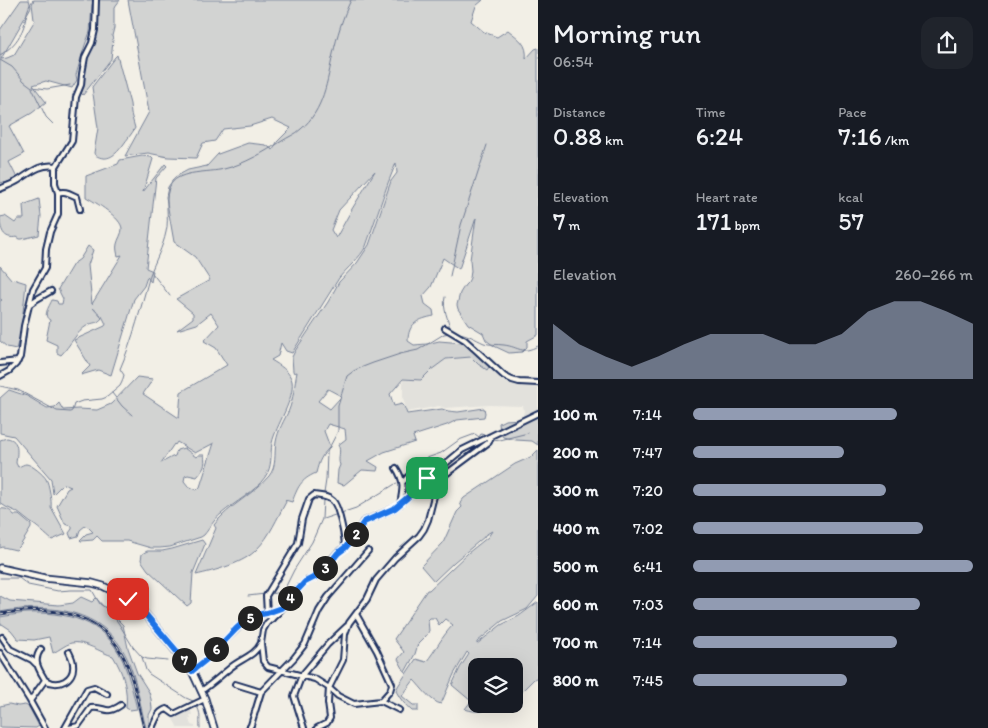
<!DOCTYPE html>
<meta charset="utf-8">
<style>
:root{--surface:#171b24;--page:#20242c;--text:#f1f3f6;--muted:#9ea1a6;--accent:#919bb2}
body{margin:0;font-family:Itim,sans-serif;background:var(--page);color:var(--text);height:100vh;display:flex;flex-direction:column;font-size:19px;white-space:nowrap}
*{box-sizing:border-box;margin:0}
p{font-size:16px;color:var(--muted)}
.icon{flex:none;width:28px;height:28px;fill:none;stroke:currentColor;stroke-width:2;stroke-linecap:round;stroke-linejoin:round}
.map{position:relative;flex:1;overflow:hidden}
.sheet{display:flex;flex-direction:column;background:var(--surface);width:450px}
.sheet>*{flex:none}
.controls{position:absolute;left:468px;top:658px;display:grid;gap:10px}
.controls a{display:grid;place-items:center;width:55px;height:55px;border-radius:10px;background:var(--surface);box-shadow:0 5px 20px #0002;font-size:25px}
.pin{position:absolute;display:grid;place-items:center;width:42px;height:42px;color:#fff;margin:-21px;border-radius:10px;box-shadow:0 2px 8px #0006}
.km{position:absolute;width:25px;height:25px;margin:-12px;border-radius:50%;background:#222;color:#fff;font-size:14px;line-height:25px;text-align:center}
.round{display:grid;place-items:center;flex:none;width:52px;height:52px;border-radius:15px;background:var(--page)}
.headline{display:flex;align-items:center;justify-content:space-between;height:85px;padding:0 15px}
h1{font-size:28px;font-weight:600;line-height:38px}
.stats{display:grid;grid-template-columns:repeat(3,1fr);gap:8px;height:85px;padding:5px 15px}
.stats div{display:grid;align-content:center}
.stats b{font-size:25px;font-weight:600}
.stats small{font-size:14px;font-weight:400}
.stats p{font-size:14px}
.chart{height:140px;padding:10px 15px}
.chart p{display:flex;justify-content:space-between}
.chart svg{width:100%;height:90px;margin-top:5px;fill:var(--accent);opacity:.7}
ul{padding:0 15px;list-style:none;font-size:16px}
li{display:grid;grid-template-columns:80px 60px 1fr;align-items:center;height:38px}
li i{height:12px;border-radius:6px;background:var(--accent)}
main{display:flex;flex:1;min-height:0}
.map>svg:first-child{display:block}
</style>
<main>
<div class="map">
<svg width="538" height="728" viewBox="0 0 538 728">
<rect width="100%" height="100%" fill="#f2efe6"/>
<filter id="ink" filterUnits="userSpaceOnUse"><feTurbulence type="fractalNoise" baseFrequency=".02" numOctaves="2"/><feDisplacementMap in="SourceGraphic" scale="10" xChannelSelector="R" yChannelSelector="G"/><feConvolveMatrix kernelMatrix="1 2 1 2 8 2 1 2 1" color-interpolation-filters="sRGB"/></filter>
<g filter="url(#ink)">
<!-- built -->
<path fill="#e2e1dc" d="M471,357l7,7 9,6 4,-3 10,9 12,7 25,3v25l-16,8 2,-8 -1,-5 -34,-1 -44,3 -6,-2 -32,6 -4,-14v-19l18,1 10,-10 15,-11z
M38,609h20l13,3 12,4 13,7 13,10 10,12 8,14 6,19 13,50h-4l-13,-49 -6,-18 -8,-13 -16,-17 -18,-11 -11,-4 -12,-2 -32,-1 -26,4v-5l15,-2z
M190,707l2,8h-2l1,4h-2l2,6 4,1v2h-17l-6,-11z"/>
<!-- green -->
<path fill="#d2d3d2" stroke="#768198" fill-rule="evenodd" d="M21,0h8l2,7 -30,52 6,-1 7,-3 21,-35h-1l-2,-16 2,-4h60l-2,5 -2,27 -5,13 -4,13 -5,17 1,5 -5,8 -26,-7 -13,4 13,17 -14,11 -23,13 15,28 -15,8 8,16 -12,5 -1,-1 -4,1v-153z
M99,0h21l-6,8v20l-2,8 1,4 -2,19 -28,36 -3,-3 7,-36 5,-10z
M128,0h355l-7,6 -5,15 13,11 13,5 11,-7c11,9 20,14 18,29l9,-10 3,-1v287l-11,6v6l-5,5 -13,1 -15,-7 -8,-6 -3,-7 -15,-9 -10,-15 -1,-4 3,-12 5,-8 3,-3 2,-4 1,-7 -1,-11 6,-42 -17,51 -16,-11 -12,29 -8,9 2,8 8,6 1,6c-15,3 -26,7 -26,25l6,4 13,-1 12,-3 24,2 9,8 19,13 -4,6 -9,-6 -7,-7 -25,2 -15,11 -10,10 -18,-1 -13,15 4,12 8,-2 2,2 3,8 35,-5 6,2 10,1 26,-4 1,5 -1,4 -27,3 -10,5 -34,11 2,6 -31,10 -16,9 10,6 -1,4 -15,-1 -18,15 -7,-2 1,-13 2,-5c-3,-7 2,-14 -2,-20l8,-6 -1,-10 -17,-5 -4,7 6,16c-9,9 -11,14 -14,26 -16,7 -18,14 -24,29l-7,-2 1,2c-9,16 -16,34 -29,47 -12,14 -43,22 -61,26l20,-47 -2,-3c15,-20 39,-30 55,-49 8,-10 5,-22 7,-34 2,-12 8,-21 13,-32 4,-10 6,-27 8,-38l-3,1 -1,-2 -1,-14 3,-6 33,-49 11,-20 18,-19 12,-18 22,-64 6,-8 -1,-10 -8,20 -22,63c-6,12 -18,21 -27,32l-47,75 -6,-2 -5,-8 -3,13 -7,4c8,5 18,10 21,21 3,18 -16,44 -20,62 -2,12 1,23 -7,34 -11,16 -29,24 -44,37 -7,5 -11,14 -17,21l-3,2 -31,10 -10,1h-9l-24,-7h-25l-5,-5 -4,4 -12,1 -1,-1 6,-6 7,-2 -5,-5 -3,-1 -5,4 -2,6 -7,2 -2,-5 3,-4v-3l-7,-2 -8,-18 10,-17 4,-2 -8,-3 -10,10 -2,-15 -37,-43 -14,-3v-35l9,-8 18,6 20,12 8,-1 4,-4 4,7 15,-1 19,1 14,-6 26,-27 16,2 -10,15 36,24 2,-26 46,-27 -11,-17 -12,-7 15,-16 -8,-12 -14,11 -20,6 16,-12v-5l-17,-14 34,-19 -15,-23 -21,-15 -8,-45 2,-10 7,-10 13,-7 19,-4 11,-12 30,-11 18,2 7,5 4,-8 14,-14 -19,-9 -22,7 -27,3 -8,12 -12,2 -7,15 -28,-1 -20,-4 -23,3 24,-44zM375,171l-23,38 -16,29 -5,-8 8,-20zM328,389l13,7 -1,2 -10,11 -12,-8zM177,442l18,11 19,-10 -14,44 -3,3 -9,-4 -4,-5 1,-5 3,-1 9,2c7,-8 9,-12 7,-22h-6l-2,2 -12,-9 -7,2 -2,6 -3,1 -11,6 13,-19 1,1z
M117,55l13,49 1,10 4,14c-3,6 -8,11 -12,17 -7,9 -15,18 -28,10l-1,-2 4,-25 -6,-41 23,-30z
M142,156l9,1 2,2 -10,33 22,-28 2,2 -11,12 -10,90 7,3 -2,11 -4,-5 -3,9 -10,13 -23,76 -13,-5 -17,5 9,-9 -16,-26 31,-14 1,-2 -4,-8 -9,-8 9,10c-4,6 -9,4 -14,7 -12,7 -18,21 -27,30l-4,-2v-8l-11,-5 4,-20c-8,-4 -1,-13 2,-20l5,1 1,3h4l1,-5 -5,-10 15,-25 7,-5 8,-13 5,4 -5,15 4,39 30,-49 -4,1c-1,-4 -2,-8 -1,-12 1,-5 5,-10 5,-15 0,-11 -27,-27 -36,-32v-21l32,-12 2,-4z
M39,199l2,17 -2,19 -17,4h-2l-3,-2c-14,3 -17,-8 -17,-20l5,-1 10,7 3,-4h6l-1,-14z
M0,266l12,14 1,-1 13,4 -5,49 -5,17 -9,-2 -7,-6v-40l2,-1 -2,-1z
M538,414v31l-6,-4 -16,-1 -13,-3 -3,-5 -1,-9 6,-3 17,-1z
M7,438c13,2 10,15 9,25l2,4c3,-1 6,-3 8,-3 5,0 18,11 20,15 3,4 6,24 5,28l15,27 -14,6c-5,-4 -16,-15 -21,-17l-14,-11 -11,-5 -6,-4v-63z
M538,450v146l-11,13 -25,12 -25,21v2l24,-19 18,-9 19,-14v75l-4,2 -20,20v-33h-38v38h33l-2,2c-10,-1 -17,3 -25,5 -6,1 -11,0 -17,-2l6,-8 -19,-16 8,-17 9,-14 -2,-2 -13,22 -13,30c-10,-2 -20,-17 -27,-24l-12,16 11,9h5v6h-6c-7,-6 -12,-12 -16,-20l2,-5 18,-27 10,3c10,-12 16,-26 27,-37l-8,-6 -6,6 -4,-7h-5l-2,2 1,11 -3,5 -8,8 -3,10 -10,18 -7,-13 6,-7 -10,-13 33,-49h2l39,-37 20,-16 4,-6 -7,4 -1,2 -30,25 -20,19 -13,-15 22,-23 14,-31 5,-5 -2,-4 4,-5 51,-34 16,-7z
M0,509c5,-1 11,1 14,6h5l12,10v3l-11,18 -4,4 -13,-3 -3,1z
M202,540l3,4 -12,29 -2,30 -4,3 -39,-36 -7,-10 1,-6 5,-3h15l10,-2z
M0,596l10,5 49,4 14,-2 8,-6 11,5 4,-4 7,8 12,8v5h2l6,6 5,23 9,25 12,19 2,7 1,10 -3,6v13h-3c-6,-23 -9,-48 -19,-70 -23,-50 -79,-55 -127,-46z
M25,613c41,-1 79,6 98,48 6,15 10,32 14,48l-7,1 -4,-2c2,-19 -3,-36 -13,-52 -12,-3 -29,-16 -42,-13 -6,2 -12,7 -18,10l-4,-16 -15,3 -16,-1 -7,-9 -9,-6 -2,1v-8z
M9,704l9,2 7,-1 4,2 10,19 -3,2 -36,-1v-21z"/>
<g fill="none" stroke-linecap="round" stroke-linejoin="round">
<!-- stream -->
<path stroke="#707b93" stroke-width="1" d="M0,55c10,-6 17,-13 22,-24 5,-11 3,-21 11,-31
M0,60l12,7 12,14 8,6 15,2 23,-4
M32,88l14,29 7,7
M152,273l18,23
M450,276l11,-51 26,-80
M445,297c-3,13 4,21 5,33
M458,333c10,1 17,6 26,10 6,2 13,1 20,2 16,2 17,10 34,1
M0,386l18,4 39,21 13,1 2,-1 2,-7 8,-3 20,-2 5,-2 13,-11 2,-4 2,-7 -4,-6c13,-30 21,-62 30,-94 5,-14 13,-28 16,-43 4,-14 -3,-36 5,-48 9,-14 38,-11 53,-15 21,-5 40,-17 58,-28 6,-4 14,-7 19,-12 23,-19 26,-48 32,-75 4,-18 10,-38 18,-54
M112,393l10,13 10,9
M493,439l7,1 28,-7
M403,478l4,-5 17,-14 17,-6 18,-13 16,-6 4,3 2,-3 6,2
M323,519l33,-11 31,-19 13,-8
M0,578h19l9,7 30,6 13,-1h21l8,14 10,7 9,13 14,23 9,10 4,13 3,4 37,24 7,3
M269,594l7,-1 8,-3 10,-20 18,-28 10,-23 1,-19 3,-20 1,-28 11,-21v-25l9,-30 8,-6 18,-7 27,-9 18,-4 26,-16 6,-1
M248,596l17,-2
M142,657l5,2 21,2
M196,705c6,9 3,13 4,23"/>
<!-- street casing -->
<g stroke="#1b2f5e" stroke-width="8">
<path id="street" d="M0,189c6,-3 13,-5 19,-9 11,-7 22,-17 37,-14
M58,193l-3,-10v-15l17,-27 4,-44 5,-12 1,-11 3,-17 7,-14 3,-13 1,-30
M30,304l7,-5 14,-8
M445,328l20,12 39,36 8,4 7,2 19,1
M0,363l18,-2
M0,376l9,-5 7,-7 4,-7 4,-31 9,-37 12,-21 1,-19 4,-17 8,-18v-21c7,-3 12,1 19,4l3,12
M396,468c9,14 7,21 4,36
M403,482l15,-16
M356,614l21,37 15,33 -2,7 -9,10
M272,619l-5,-6 -1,-17 32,-53 4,-24 7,-20 5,-4c7,1 14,1 19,6 6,6 12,37 12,46
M2,637l8,12 22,11 4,4
M41,649c-9,12 -2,20 4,31
M0,653l30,48 15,27
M192,671l15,-12 9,-10 30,-29 10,-5 11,-2 14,-5
M235,684l26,8
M201,691c11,-7 19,-15 29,-23 10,-9 25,-12 31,-25
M30,701l15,-21c13,8 30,0 28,-16 0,-4 -2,-8 -4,-12
M399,710l-18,-9 -27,3 -16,-8 -9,-8 -14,-9 -47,-12 -5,-6 -2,-18 2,-13 4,-7 11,-10 3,-5 24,-26 12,-6 20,-23 8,-6 10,-11 8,-14 32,-14 12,-10 20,-19 35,-29 76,-37
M65,728l22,-39 7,-2 13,7
M69,728l9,-2 13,-18c15,-2 14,8 30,-3
M152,728c4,-8 6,-17 15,-19l7,5 31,-15
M249,728l2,-3 10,-33 33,-34 11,-14 14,-33 9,-14 40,-46
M304,728l-10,-32 8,-21 26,-31 19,-18
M317,728l10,-5 3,-5 -2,-15 1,-15 14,-28 2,-26 4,-11 18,-24 9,-19 19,-22 24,-22 5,-7 4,-9 8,-32 4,-7 6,-7 43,-32 2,-6"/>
</g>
<!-- primary casing -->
<g stroke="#1b2f5e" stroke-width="9">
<path id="primary" d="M0,568l44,10 48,5 11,3 27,14 10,8 27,32 25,31 13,28 9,29"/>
</g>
<!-- street -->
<use href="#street" stroke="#fbf7ec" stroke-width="4"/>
<!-- primary -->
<use href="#primary" stroke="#fbf7ec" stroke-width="5.5"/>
<!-- rail casing -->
<g stroke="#1b2f5e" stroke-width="3">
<path id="rail" d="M0,614c45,-8 98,-5 122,40 12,22 16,50 22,74"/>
</g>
<!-- rail -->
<use href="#rail" stroke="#fbf7ec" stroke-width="1" stroke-dasharray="4" stroke-linecap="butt"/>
</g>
</g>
<g fill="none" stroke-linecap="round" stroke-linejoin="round" filter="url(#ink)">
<!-- route casing -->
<g stroke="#fff" stroke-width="10">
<path id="route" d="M128,599l12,9 39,46 13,17 15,-12 29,-30 10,-9 10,-5 11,-2 14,-5 24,-26 12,-6 12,-12 9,-11 8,-6 8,-11 10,-14 31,-14 12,-10 20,-20"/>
</g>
<!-- route -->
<use href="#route" stroke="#1a73e8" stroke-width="6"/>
</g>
</svg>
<div class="controls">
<a><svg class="icon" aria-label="layers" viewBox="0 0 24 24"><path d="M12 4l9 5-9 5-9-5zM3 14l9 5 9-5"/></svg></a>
</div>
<div class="pin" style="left:427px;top:478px;background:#1e9e55"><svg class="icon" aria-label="arrive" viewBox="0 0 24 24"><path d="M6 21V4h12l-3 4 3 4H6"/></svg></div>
<div class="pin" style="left:128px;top:599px;background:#d93025"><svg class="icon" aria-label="check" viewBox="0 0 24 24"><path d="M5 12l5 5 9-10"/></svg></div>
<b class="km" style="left:356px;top:534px">2</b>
<b class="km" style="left:325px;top:568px">3</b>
<b class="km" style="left:290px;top:598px">4</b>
<b class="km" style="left:250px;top:618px">5</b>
<b class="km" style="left:216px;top:649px">6</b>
<b class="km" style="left:184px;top:660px">7</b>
</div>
<section class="sheet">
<div class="headline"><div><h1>Morning run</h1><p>06:54</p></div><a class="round"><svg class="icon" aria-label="share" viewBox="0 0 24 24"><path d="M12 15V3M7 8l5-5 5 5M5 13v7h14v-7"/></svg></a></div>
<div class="stats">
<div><p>Distance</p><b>0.88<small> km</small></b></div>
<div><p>Time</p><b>6:24</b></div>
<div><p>Pace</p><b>7:16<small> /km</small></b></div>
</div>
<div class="stats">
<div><p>Elevation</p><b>7<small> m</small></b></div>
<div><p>Heart rate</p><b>171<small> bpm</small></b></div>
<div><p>kcal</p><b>57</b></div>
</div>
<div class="chart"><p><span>Elevation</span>260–266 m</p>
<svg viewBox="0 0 160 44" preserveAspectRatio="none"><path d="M0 44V17L10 27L20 33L30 38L40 33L50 27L60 22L70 22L80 22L90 27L100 27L110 22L120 11L130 6L140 6L150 11L160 17V44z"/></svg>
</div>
<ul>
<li><b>100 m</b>7:14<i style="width:73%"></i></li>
<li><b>200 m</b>7:47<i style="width:54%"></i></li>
<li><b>300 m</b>7:20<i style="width:69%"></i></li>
<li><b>400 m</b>7:02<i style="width:82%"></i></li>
<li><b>500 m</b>6:41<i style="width:100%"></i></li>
<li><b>600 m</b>7:03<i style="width:81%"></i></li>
<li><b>700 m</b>7:14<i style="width:73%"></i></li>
<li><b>800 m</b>7:45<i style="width:55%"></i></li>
</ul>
</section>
</main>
